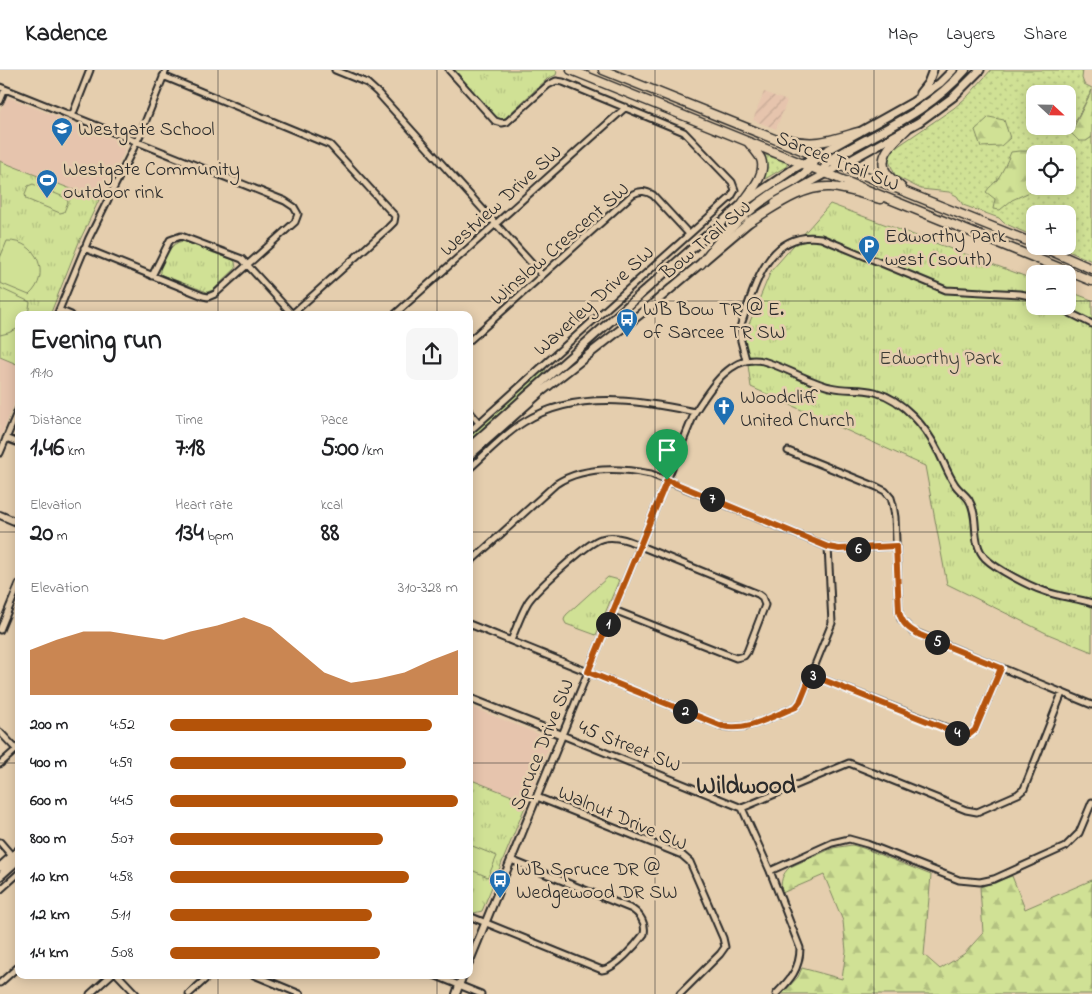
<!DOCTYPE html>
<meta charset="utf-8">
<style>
:root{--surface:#fff;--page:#f6f6f6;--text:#202124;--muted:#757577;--line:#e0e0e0;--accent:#b45309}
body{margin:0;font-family:"Indie Flower",sans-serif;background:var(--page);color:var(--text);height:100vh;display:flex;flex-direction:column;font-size:19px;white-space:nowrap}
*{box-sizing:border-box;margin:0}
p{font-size:16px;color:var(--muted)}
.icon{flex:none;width:28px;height:28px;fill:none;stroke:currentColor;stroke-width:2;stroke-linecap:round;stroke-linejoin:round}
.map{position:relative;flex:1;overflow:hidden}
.panel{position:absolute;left:15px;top:241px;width:458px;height:668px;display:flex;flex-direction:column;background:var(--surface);border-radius:10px;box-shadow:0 2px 12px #0003}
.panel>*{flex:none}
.needle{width:32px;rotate:112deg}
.tools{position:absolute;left:1026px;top:15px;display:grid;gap:10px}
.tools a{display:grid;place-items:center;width:50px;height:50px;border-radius:10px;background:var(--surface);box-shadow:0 2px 12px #0003;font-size:25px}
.pin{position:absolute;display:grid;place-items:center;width:42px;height:42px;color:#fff;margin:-51px -21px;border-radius:50% 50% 50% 0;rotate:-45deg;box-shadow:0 0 5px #0007}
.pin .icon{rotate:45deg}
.km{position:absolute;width:25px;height:25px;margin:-12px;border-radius:50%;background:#222;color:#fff;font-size:14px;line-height:25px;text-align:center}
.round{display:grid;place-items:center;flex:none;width:52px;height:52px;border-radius:10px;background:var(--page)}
.headline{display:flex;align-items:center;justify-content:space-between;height:85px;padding:0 15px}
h1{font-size:28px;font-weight:800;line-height:38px}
.metrics{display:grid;grid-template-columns:repeat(3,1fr);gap:8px;height:85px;padding:5px 15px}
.metrics div{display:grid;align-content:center}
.metrics b{font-size:25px;font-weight:800}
.metrics small{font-size:14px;font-weight:400}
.metrics p{font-size:14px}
.chart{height:140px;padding:10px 15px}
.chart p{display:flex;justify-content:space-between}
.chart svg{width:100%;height:90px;margin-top:5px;fill:var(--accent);opacity:.7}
ul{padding:0 15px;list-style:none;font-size:16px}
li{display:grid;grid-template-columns:80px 60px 1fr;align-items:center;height:38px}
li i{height:12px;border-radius:6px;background:var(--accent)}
header{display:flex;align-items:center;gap:30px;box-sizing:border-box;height:70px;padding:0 25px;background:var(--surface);border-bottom:1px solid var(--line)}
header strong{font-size:24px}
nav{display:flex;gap:28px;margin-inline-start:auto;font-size:18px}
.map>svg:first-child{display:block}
</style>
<header>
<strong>Kadence</strong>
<nav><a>Map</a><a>Layers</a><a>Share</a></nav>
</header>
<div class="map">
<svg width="1092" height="924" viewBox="0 0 1092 924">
<defs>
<pattern id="industrial-furrows" width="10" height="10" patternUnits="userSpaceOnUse" patternTransform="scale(1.25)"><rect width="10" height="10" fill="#e6c4ad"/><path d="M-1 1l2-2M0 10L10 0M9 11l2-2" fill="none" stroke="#c5a995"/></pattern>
<pattern id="grass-dots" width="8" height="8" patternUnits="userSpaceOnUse" patternTransform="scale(1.25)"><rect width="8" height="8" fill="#d0e195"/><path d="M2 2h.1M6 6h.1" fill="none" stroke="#b3c181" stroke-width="1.8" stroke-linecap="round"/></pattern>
<pattern id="forest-firs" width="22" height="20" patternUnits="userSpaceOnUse" patternTransform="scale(1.25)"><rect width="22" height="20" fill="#d0e195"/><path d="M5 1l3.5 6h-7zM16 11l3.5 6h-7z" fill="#b3c181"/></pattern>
<pattern id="park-tufts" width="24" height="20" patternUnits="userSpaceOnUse" patternTransform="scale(1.25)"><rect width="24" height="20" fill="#d0e195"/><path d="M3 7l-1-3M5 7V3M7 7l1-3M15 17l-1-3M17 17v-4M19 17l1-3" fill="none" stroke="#b3c181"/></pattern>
</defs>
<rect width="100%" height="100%" fill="#e5ceae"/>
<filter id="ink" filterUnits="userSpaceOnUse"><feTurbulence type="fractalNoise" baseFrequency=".02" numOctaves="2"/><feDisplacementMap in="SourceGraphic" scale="10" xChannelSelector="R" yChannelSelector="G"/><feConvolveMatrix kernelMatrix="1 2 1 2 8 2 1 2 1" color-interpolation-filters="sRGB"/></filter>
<g filter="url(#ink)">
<!-- built -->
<path fill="#e6c4ad" d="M10,28l110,44 3,3 1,5 -1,5 -24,45 -99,-39v-50l6,-12z
M0,287l19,8v27l-19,46z
M469,636l79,32 3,4 -24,60 -58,-23z"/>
<!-- industrial -->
<path fill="url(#industrial-furrows)" d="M764,22l23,9 -11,28 -23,-9z"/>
<!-- grass -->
<path fill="url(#grass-dots)" stroke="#7e8660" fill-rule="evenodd" d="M991,0h92l-1,8 2,6 8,4v2l-18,34 12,17 6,-4v124l-36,-15h12v-32h-33v23l-31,-14 -5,-5 -36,-13 -6,-9 -8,-4 -28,-3 -18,-9 -8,-5 -6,-14 2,-10 63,-43 14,-12zM1035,24h33v32h-33zM1035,84h33v32h-33z
M765,85l22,7v4l-22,13 -1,-1c2,-8 3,-14 0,-21z
M544,298l2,2 -5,8 -72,65v-7z"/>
<!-- forest -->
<path fill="url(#forest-firs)" stroke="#7e8660" d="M1092,20v47l-6,4h-7l-8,-8z
M989,47l15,3 6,18 -9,8 -20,1 -6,-17z
M1019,81h11l5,5v30h8l-31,14 -12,10 -7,-1 2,-10 -9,-7c3,-5 8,-8 11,-12 6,-9 10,-18 14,-28z
M852,775l11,3 68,27 -7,80 16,14 24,-15 19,-21 -3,-46 32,-11 13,33 67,-29v114h-310l16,-17 4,-9 40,11 4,-28 -3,-30 -19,-46 -42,18c-2,-11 0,-19 8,-26l43,-19z"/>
<!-- park -->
<path fill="url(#park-tufts)" stroke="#7e8660" d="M455,0h100l2,1 -1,4 -9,4 -42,39 -4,1 -7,-4z
M0,91l99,39 -20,42 -29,73h-31v50l-19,-8z
M830,134l205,76v26h33v-15l24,9v352l-44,-18 -101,-50 -22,-118 -174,-79 -7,-51 27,-65z
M183,171l50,19 2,2 1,6 -23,22 -6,2 -45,-17 -2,-2v-4c6,-12 9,-26 23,-28z
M608,507l11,3 -23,55 -30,-11 -2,-4 2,-5z
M469,709l58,23 -45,109 -8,2 -5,-2z"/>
<!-- pitch -->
<path fill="#d0e195" stroke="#7e8660" d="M33,114l33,14 2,4 -4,10 -4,1 -34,-14 -1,-5 3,-8z
M7,171c30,-1 45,34 22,54l-29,-12v-25z
M0,218l30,14 -2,13h-9v13l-11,5 -8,2z
M470,775l27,11 -9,21 -19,-8z"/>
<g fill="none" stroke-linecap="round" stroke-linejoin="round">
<!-- minor casing -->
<g stroke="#2b2b2b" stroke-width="9">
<path id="minor" d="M335,0l32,13 11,10 164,182
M449,0l46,51 7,2 5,-1 41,-37 8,-4 7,1 121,50 48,50 3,8 -4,7 -262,235
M163,6l167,69 65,71 -1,6 -6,6 -97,87
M0,17l285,114 9,6 4,7 -3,8 -80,72 -7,3 -5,-1 -119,-48
M0,31l5,-12
M72,46l18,-46
M152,206l18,-36 11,-4 61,23 51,56
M1056,236l36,18
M59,240l12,5
M57,245l32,-77 51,-103 26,-65
M394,245l232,-208
M469,271l164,-147c8,-4 13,-3 20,1l36,39
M746,290l-6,-23v-10c15,-39 26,-97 81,-89l125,52 74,4 15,3
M469,341l10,12
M6,368l13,5
M788,381l89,36 8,4 6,7 2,7 2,12 4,95 2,7 11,12 180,74
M0,383l19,-45
M469,399c17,-15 35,-35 55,-47 51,-32 115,-22 171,-10
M469,493l87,-79c27,-18 65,-16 95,-10l177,73 11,2 57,-3
M469,554l253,102c26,6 50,-10 74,-19l4,-5 32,-79 -4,-76
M0,560l19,-46
M511,571c5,-13 10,-27 17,-39 8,-12 60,-60 73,-63 15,-5 32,3 44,9l113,46 4,3 3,8 -18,47 -3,4 -8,2 -122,-48
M811,605l154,60 5,-1 5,-4 26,-62
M0,662l16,17
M0,694l19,-17
M537,727l145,58 8,7 33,76 2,9 -5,7 -40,40
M742,738l107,-45 117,47 11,2 41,-18 6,-5 38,-96
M0,772l12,14
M770,801l-28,-63 -180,-73 133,-323c14,-22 36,-59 68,-51 14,4 28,11 42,17 8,3 16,7 25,9 15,4 30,1 45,5 29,8 51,35 64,61 5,10 9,21 15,30 4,7 11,11 15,17 11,18 1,42 16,58 11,11 44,28 59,33 16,6 32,7 48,12
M0,820l19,-17
M469,846l133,54c13,-1 34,-25 42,-36 2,-10 -3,-19 -12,-25l-121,-49
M118,905l18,19
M254,905l46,19
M434,905l47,19
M0,913l19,-17
M90,924l21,-19
M189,924l21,-19
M776,924c14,-14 24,-25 24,-46l-30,-77 62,-28 17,-4 18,5 92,36 21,2 14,-3 71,-32 14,-14 13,-31"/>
</g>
<!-- tertiary casing -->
<g stroke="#2b2b2b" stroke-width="10">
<path id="tertiary" d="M0,445l19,8
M469,628l93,37 -93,228
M456,924l7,-19"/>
</g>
<!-- secondary casing -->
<g stroke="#2b2b2b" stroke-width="11">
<path id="secondary" d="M920,23l8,-10 5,-13
M775,132l144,-80 34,-25 27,-27
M469,377l273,-243 53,-36 118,-66 27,-19 13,-13
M469,386l73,-65 106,-83 105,-89
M0,797l19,-17
M0,806l19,-17"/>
</g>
<!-- trunk casing -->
<g stroke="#2b2b2b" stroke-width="11">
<path id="trunk" d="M571,0l521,211
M603,0l432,174
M787,69c28,8 44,1 71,-7
M826,103l-2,-4 6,-9c47,-28 98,-47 135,-90
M902,118c-5,-5 -11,-9 -15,-14 -12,-18 9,-34 20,-45
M742,134c8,-12 25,-30 19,-45 -3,-6 -9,-12 -13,-17
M749,152c24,-14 53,-37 82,-35 16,1 33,8 49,12
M1040,176l52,23
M701,194c14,-19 28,-36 46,-51 8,-7 16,-13 25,-19 17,-11 39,-18 45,-39"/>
</g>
<!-- minor -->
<use href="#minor" stroke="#e5ceae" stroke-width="5"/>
<!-- tertiary -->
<use href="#tertiary" stroke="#e5ceae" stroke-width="6"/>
<!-- secondary -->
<use href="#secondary" stroke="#e5ceae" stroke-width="7"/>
<!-- trunk -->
<use href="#trunk" stroke="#e5ceae" stroke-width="8"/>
</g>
</g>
<g fill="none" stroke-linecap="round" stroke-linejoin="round" filter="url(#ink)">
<!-- route casing -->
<g stroke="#fff" stroke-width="10">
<path id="route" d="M667,410l161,67 11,2 57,-3 3,66c3,12 11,18 21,23l81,33 -26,62 -5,4 -8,1 -151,-60 -11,27 -4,5c-24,9 -48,25 -74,19l-134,-54z"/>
</g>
<!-- route -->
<use href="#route" stroke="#b45309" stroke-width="6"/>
</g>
<!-- grid -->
<path fill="none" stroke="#2b2b2b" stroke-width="1" stroke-opacity="0.55" d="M218,0v245M437,0v245M655,0v924M874,0v924M0,231h1035M1068,231h24M0,462h19M469,462h623M0,693h19M469,693h623M218,905v19M437,905v19"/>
<!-- icons -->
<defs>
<g id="school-pin" transform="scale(1.125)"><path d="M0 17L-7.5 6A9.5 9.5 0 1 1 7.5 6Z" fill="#1f6fb2" stroke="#e5ceae"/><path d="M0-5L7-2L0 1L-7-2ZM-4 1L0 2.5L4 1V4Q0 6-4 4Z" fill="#fff"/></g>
<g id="stadium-pin" transform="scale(1.125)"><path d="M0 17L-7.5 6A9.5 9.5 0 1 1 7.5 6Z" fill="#1f6fb2" stroke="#e5ceae"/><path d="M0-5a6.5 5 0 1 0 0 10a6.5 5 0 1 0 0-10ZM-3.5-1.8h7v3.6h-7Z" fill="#fff"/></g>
<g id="parking-pin" transform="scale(1.125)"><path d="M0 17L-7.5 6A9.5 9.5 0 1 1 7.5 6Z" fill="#1f6fb2" stroke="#e5ceae"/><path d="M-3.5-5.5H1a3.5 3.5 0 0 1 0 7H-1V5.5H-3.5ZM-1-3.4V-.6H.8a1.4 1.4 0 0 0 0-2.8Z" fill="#fff"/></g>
<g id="bus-pin" transform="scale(1.125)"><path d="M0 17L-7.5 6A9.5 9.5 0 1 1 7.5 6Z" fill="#1f6fb2" stroke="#e5ceae"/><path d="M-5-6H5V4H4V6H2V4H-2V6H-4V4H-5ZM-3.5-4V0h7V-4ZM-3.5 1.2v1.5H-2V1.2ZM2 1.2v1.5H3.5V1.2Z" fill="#fff"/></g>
<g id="church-pin" transform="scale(1.125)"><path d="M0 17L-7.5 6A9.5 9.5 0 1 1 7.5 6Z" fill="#1f6fb2" stroke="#e5ceae"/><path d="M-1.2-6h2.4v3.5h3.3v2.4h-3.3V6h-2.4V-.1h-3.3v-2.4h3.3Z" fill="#fff"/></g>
</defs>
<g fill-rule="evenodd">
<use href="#school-pin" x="62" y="58"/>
<use href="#stadium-pin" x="47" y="110"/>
<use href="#parking-pin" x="869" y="176"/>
<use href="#bus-pin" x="627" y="249"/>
<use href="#church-pin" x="724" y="337"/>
<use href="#bus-pin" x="500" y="810"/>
</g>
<g text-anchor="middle" stroke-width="5" stroke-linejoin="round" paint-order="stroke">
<!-- poi labels -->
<g font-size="20" fill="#2b2b2b" stroke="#e5ceae" text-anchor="start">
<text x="78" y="65">Westgate School</text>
<text x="63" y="105">Westgate Community<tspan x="63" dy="23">outdoor rink</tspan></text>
<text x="885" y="172">Edworthy Park<tspan x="885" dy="23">west (south)</tspan></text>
<text x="643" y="245">WB Bow TR @ E.<tspan x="643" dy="23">of Sarcee TR SW</tspan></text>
<text x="740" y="333">Woodcliff<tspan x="740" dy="23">United Church</tspan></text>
<text x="516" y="805">WB Spruce DR @<tspan x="516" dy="23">Wedgewood DR SW</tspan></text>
</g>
<!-- street labels -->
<g font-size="20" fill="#2b2b2b" stroke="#e5ceae">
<text transform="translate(838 90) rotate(22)" y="7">Sarcee Trail SW</text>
<text transform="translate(500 130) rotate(-42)" y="7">Westview Drive SW</text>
<text transform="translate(705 169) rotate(-40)" y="7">Bow Trail SW</text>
<text transform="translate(559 173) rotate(-41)" y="7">Winslow Crescent SW</text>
<text transform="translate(593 230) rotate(-42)" y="7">Waverley Drive SW</text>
<text transform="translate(541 674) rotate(-68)" y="7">Spruce Drive SW</text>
<text transform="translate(630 675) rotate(22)" y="7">45 Street SW</text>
<text transform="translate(623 747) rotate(23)" y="7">Walnut Drive SW</text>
</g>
<!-- park labels -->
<g font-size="20" fill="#3c3d36" stroke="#e5ceae">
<text x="940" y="294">Edworthy Park</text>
</g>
<!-- district labels -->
<g font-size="25" font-weight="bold" fill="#2b2b2b" stroke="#e5ceae">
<text x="746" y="723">Wildwood</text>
</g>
</g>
</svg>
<div class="tools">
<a><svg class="needle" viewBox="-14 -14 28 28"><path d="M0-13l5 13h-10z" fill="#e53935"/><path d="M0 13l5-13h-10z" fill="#757577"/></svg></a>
<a><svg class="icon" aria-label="locate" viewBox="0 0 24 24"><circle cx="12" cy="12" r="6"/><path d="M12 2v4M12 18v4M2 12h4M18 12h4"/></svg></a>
<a>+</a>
<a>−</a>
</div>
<div class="pin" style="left:667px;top:410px;background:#1e9e55"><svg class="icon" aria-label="arrive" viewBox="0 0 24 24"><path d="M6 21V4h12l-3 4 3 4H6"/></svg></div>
<b class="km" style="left:608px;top:554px">1</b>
<b class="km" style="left:685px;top:641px">2</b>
<b class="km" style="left:813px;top:606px">3</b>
<b class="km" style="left:957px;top:663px">4</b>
<b class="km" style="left:937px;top:572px">5</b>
<b class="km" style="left:858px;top:479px">6</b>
<b class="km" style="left:712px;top:429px">7</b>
<section class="panel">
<div class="headline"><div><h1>Evening run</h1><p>19:10</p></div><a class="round"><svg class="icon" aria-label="share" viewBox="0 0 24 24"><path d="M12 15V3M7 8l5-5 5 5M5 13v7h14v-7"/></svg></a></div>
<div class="metrics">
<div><p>Distance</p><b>1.46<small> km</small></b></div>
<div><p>Time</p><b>7:18</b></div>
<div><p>Pace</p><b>5:00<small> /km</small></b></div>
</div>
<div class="metrics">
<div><p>Elevation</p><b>20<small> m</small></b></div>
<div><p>Heart rate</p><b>134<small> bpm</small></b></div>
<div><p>kcal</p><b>88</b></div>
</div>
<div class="chart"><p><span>Elevation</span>310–328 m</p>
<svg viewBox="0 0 160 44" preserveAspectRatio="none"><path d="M0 44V22L10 17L20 13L30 13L40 15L50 17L60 13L70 10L80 6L90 11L100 22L110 33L120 38L130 36L140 33L150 27L160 22V44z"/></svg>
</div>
<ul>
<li><b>200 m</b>4:52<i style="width:91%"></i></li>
<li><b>400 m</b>4:59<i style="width:82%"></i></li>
<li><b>600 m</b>4:45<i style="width:100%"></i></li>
<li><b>800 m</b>5:07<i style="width:74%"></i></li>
<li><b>1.0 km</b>4:58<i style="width:83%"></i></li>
<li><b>1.2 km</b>5:11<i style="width:70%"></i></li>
<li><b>1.4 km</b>5:08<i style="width:73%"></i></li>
</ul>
</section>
</div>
